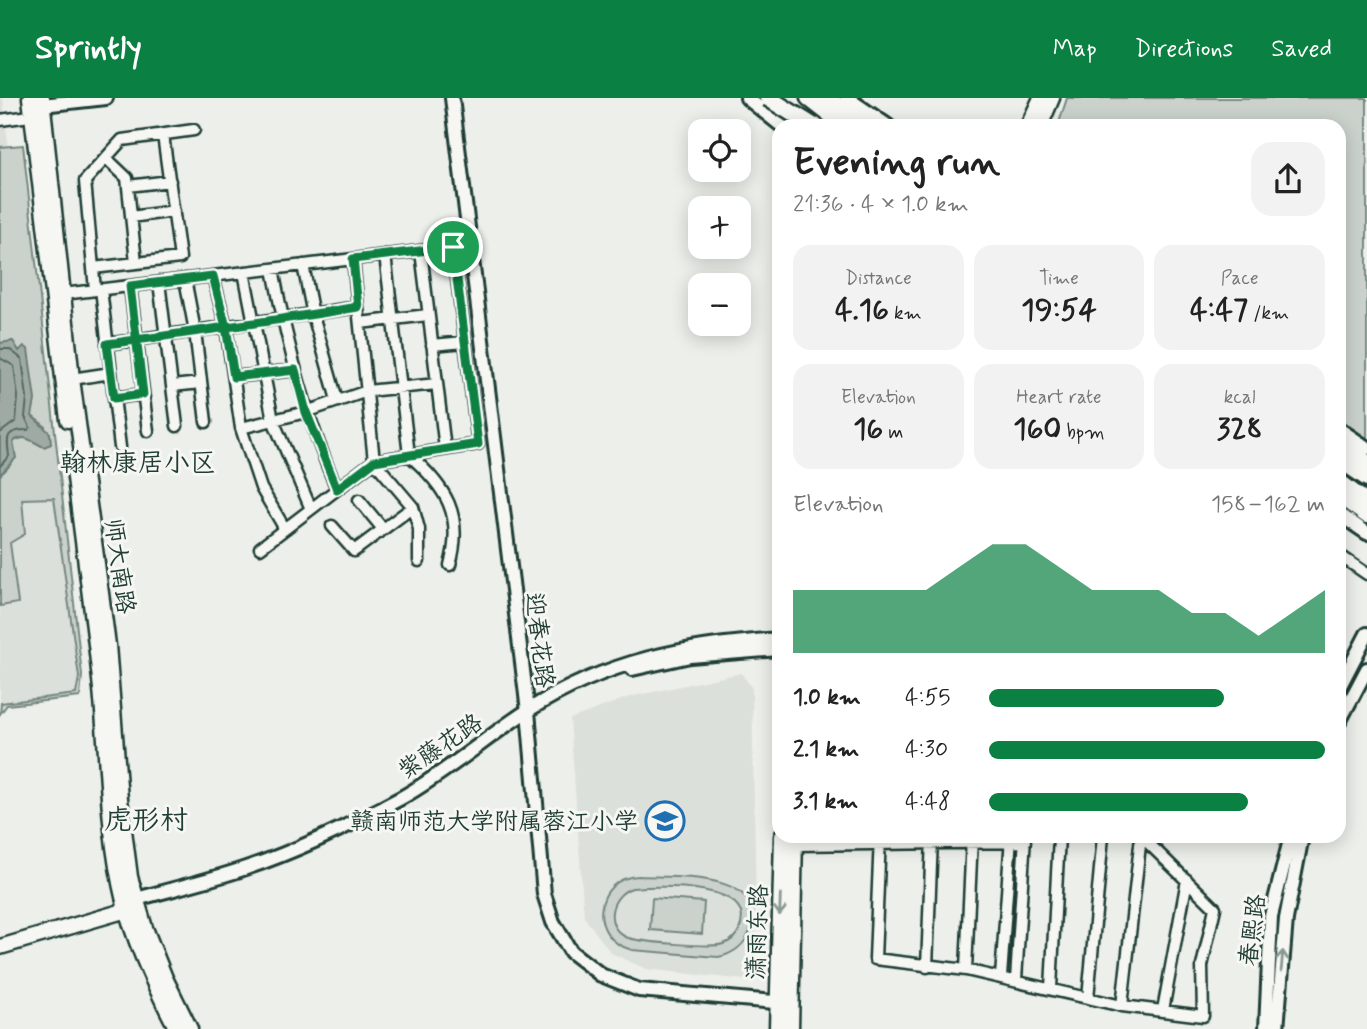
<!DOCTYPE html>
<meta charset="utf-8">
<style>
:root{--surface:#fff;--page:#f2f2f2;--text:#222;--muted:#767676;--accent:#0b8043}
body{margin:0;font-family:Mynerve,"LXGW WenKai TC",sans-serif;background:var(--page);color:var(--text);height:100vh;display:flex;flex-direction:column;font-size:26px;white-space:nowrap}
*{box-sizing:border-box;margin:0}
p{font-size:23px;color:var(--muted)}
.icon{flex:none;width:38px;height:38px;fill:none;stroke:currentColor;stroke-width:2;stroke-linecap:round;stroke-linejoin:round}
.map{position:relative;flex:1;overflow:hidden}
.drawer{position:absolute;left:772px;top:21px;width:574px;height:724px;display:flex;flex-direction:column;background:var(--surface);border-radius:21px;box-shadow:0 4px 18px #0003}
.drawer>*{flex:none}
.fabs{position:absolute;left:688px;top:21px;display:grid;gap:14px}
.fabs a{display:grid;place-items:center;width:63px;height:63px;border-radius:14px;background:var(--surface);box-shadow:0 4px 18px #0003;font-size:35px}
.pin{position:absolute;display:grid;place-items:center;width:60px;height:60px;color:#fff;margin:-30px;border:4px solid #fff;border-radius:50%;box-shadow:0 2px 7px #0007}
.round{display:grid;place-items:center;flex:none;width:74px;height:74px;border-radius:21px;background:var(--page)}
.headline{display:flex;align-items:center;justify-content:space-between;height:119px;padding:0 21px}
h1{font-size:38px;font-weight:700;line-height:52px}
.figures{display:grid;grid-template-columns:repeat(3,1fr);gap:10px;height:119px;padding:7px 21px}
.figures div{display:grid;align-content:center;border-radius:18px;background:var(--page);text-align:center}
.figures b{font-size:30px;font-weight:700}
.figures small{font-size:19px;font-weight:400}
.figures p{font-size:19px}
.chart{height:196px;padding:14px 21px}
.chart p{display:flex;justify-content:space-between}
.chart svg{width:100%;height:126px;margin-top:7px;fill:var(--accent);opacity:.7}
ul{padding:0 21px;list-style:none;font-size:23px}
li{display:grid;grid-template-columns:112px 84px 1fr;align-items:center;height:52px}
li i{height:18px;border-radius:9px;background:var(--accent)}
header{display:flex;align-items:center;gap:42px;box-sizing:border-box;height:98px;padding:0 35px;background:var(--accent);color:#fff}
header strong{font-size:33px}
nav{display:flex;gap:38px;margin-inline-start:auto;font-size:24px}
.map>svg:first-child{display:block}
</style>
<header>
<strong>Sprintly</strong>
<nav><a>Map</a><a>Directions</a><a>Saved</a></nav>
</header>
<div class="map">
<svg width="1367" height="931" viewBox="0 0 1367 931">
<rect width="100%" height="100%" fill="#edefea"/>
<filter id="ink" filterUnits="userSpaceOnUse"><feTurbulence type="fractalNoise" baseFrequency=".0143" numOctaves="2"/><feDisplacementMap in="SourceGraphic" scale="14" xChannelSelector="R" yChannelSelector="G"/><feConvolveMatrix kernelMatrix="1 2 1 2 8 2 1 2 1" color-interpolation-filters="sRGB"/></filter>
<g filter="url(#ink)">
<!-- built -->
<path fill="#dce0db" d="M0,0h3l11,101 17,27 51,449 -2,22 -73,8 -7,9z
M741,575l11,15 5,279 -12,13 -99,-11 -35,-16 -27,-36 -14,-198 59,-22z"/>
<!-- green -->
<path fill="#cbd2cc" stroke="#758880" stroke-width="2" fill-rule="evenodd" d="M1067,0h300v342l-28,-20v-294h-281z
M23,47l59,530 -2,22 -73,8 -7,9 1,-11 75,-9 3,-17 -25,-179 -32,1 3,35 -15,9 8,60 -18,3v-131c11,-9 18,-18 13,-33 12,-9 19,0 31,5l1,-21 -13,-10 -13,-65 -7,-10 -12,2v-196z
M639,778c34,2 130,-6 111,55 -5,14 -17,23 -32,26l-86,-7c-45,-11 -39,-73 7,-74zM632,790c26,-2 128,-6 107,42 -3,7 -9,12 -16,14 -10,4 -87,-2 -97,-7 -23,-11 -16,-42 6,-49z
M652,800l52,4 -2,32 -52,-4z"/>
<!-- water -->
<path fill="#9faaa4" stroke="#6c7e77" stroke-width="2" d="M13,243l6,10 5,-5 4,3 7,51 -3,16 18,17 1,11 -7,3c-12,-5 -20,-15 -31,-5l3,16 -16,17v-132z"/>
<g fill="none" stroke-linecap="round" stroke-linejoin="round">
<!-- shore -->
<path stroke="#526961" stroke-width="2" d="M0,251h9l13,10 5,39 -2,19 5,10 -2,3c-24,0 -21,8 -19,26l-9,10
M0,260l14,8 4,31 -2,24 -16,12"/>
<!-- minor casing -->
<g stroke="#1f3d34" stroke-width="15">
<path id="minor" d="M0,22l38,-5
M106,60l21,20 9,84
M128,88l42,-5
M131,119l43,-6
M421,153l24,198
M385,157l24,200c37,32 55,60 41,110
M353,161l21,202 39,46 6,22v32
M303,167l10,50 24,85
M93,170l87,-10 -17,-123
M273,171c14,76 33,149 64,220
M244,174l29,148 38,89
M213,178l13,51 15,101 20,60 24,41
M185,181l10,52 11,91
M159,184l18,144
M130,188l18,145
M101,191l19,158
M95,192l-10,-109 37,-41 72,-10
M63,196l390,-47 25,197 -104,17 -114,87
M360,225l68,-8
M107,246l251,-37
M432,247l33,-3
M234,279l61,-7
M72,281l39,-6
M172,288l29,-3
M114,300l29,-4
M241,330l65,-16 61,-21 70,-7
M359,402l24,29
M332,428l22,25 59,-44
M1339,457l28,19
M880,738l-5,123 91,11 156,36 81,10 -1,-50 13,-58 -73,-71
M795,747l230,-3
M927,869l5,-129
M966,872l6,-133
M1001,879l10,-140
M1016,882l9,-143
M1051,890l8,-152
M1088,900l15,-162
M1122,908l19,-170
M1163,912l24,-130"/>
</g>
<!-- tertiary casing -->
<g stroke="#1f3d34" stroke-width="18">
<path id="tertiary" d="M452,0l76,613 16,183 9,28 18,30 30,23 38,15 147,13
M747,0l35,28
M847,0l41,28
M33,8l73,-8
M1339,331l28,19
M1339,416l28,19
M632,571l58,-13 89,-7
M1339,590l28,-54
M1339,624l28,-53
M129,803c39,-11 79,-20 117,-33 54,-18 105,-43 155,-70 45,-25 83,-59 126,-87 80,-51 160,-66 252,-72
M1266,931l5,-113 20,-80
M1277,931l9,-110 16,-83"/>
</g>
<!-- secondary casing -->
<g stroke="#1f3d34" stroke-width="19">
<path id="secondary" d="M30,0l38,322
M42,0l30,281 36,266 12,154 10,78 15,51 20,50 25,51
M1028,28l13,-28
M1040,28l12,-28
M73,363c9,76 20,152 28,228 7,70 6,143 23,212 11,44 32,88 53,128
M0,849l127,-37
M777,931l5,-193
M791,931l4,-193"/>
</g>
<!-- primary casing -->
<g stroke="#1f3d34" stroke-width="21">
<path id="primary" d="M826,0l42,28
M1339,347l28,18
M1339,397l28,20"/>
</g>
<!-- trunk casing -->
<g stroke="#1f3d34" stroke-width="21">
<path id="trunk" d="M809,0l36,28
M1339,361l28,19
M1339,384l28,21"/>
</g>
<!-- minor -->
<use href="#minor" stroke="#f6f6f2" stroke-width="10"/>
<!-- tertiary -->
<use href="#tertiary" stroke="#f6f6f2" stroke-width="12"/>
<!-- secondary -->
<use href="#secondary" stroke="#f6f6f2" stroke-width="14"/>
<!-- primary -->
<use href="#primary" stroke="#f6f6f2" stroke-width="16"/>
<!-- trunk -->
<use href="#trunk" stroke="#f6f6f2" stroke-width="16"/>
<!-- trunk-bridge casing -->
<g stroke="#1f3d34" stroke-width="21" stroke-linecap="butt">
<path id="trunk-bridge" d="M768,0l45,28"/>
</g>
<!-- trunk-bridge -->
<use href="#trunk-bridge" stroke="#f6f6f2" stroke-width="16"/>
</g>
<!-- one-way arrows -->
<defs><path id="oneway-shaft" d="M-6 0H5M1.5-3L5.5 0L1.5 3" fill="none" stroke-width="1.6" stroke-linecap="round" stroke-linejoin="round" transform="scale(1.75)"/></defs>
<g stroke="#8a9a93">
<use href="#oneway-shaft" transform="translate(780 807) rotate(92)"/>
<use href="#oneway-shaft" transform="translate(1282 863) rotate(-85)"/>
</g>
</g>
<g fill="none" stroke-linecap="round" stroke-linejoin="round" filter="url(#ink)">
<!-- route casing -->
<g stroke="#fff" stroke-width="14">
<path id="route" d="M453,149l-100,12 5,48c-83,14 -167,25 -251,37l7,54 29,-4 -13,-108 83,-10 13,51 8,50 61,-7 11,42 31,77 37,-28 104,-17 -25,-197"/>
</g>
<!-- route -->
<use href="#route" stroke="#0b8043" stroke-width="9"/>
</g>
<!-- icons -->
<defs>
<g id="school-ring" transform="scale(2.0125)"><circle r="9.5" fill="#f6f6f2" stroke="#1f6fb2" stroke-width="1.5"/><path d="M0-5L7-2L0 1L-7-2ZM-4 1L0 2.5L4 1V4Q0 6-4 4Z" fill="#1f6fb2"/></g>
</defs>
<g fill-rule="evenodd">
<use href="#school-ring" x="665" y="723"/>
</g>
<g text-anchor="middle" stroke-width="6" stroke-linejoin="round" paint-order="stroke">
<!-- street labels -->
<g font-size="24" fill="#1f3d34" stroke="#f6f6f2">
<text transform="translate(120 468) rotate(82)" y="8">师大南路</text>
<text transform="translate(540 542) rotate(83)" y="8">迎春花路</text>
<text transform="translate(440 648) rotate(-34)" y="8">紫藤花路</text>
<text transform="translate(1252 832) rotate(-83)" y="8">春熙路</text>
<text transform="translate(757 834) rotate(-88)" y="8">潇雨东路</text>
</g>
<!-- poi labels -->
<g font-size="24" fill="#1f3d34" stroke="#f6f6f2" text-anchor="end">
<text x="638" y="731">赣南师范大学附属蓉江小学</text>
</g>
<!-- neighbourhood labels -->
<g font-size="26" fill="#1f3d34" stroke="#f6f6f2">
<text x="138" y="373">翰林康居小区</text>
</g>
<!-- quarter labels -->
<g font-size="28" fill="#1f3d34" stroke="#f6f6f2">
<text x="146" y="731">虎形村</text>
</g>
</g>
</svg>
<div class="fabs">
<a><svg class="icon" aria-label="locate" viewBox="0 0 24 24"><circle cx="12" cy="12" r="6"/><path d="M12 2v4M12 18v4M2 12h4M18 12h4"/></svg></a>
<a>+</a>
<a>−</a>
</div>
<div class="pin" style="left:453px;top:149px;background:#1e9e55"><svg class="icon" aria-label="arrive" viewBox="0 0 24 24"><path d="M6 21V4h12l-3 4 3 4H6"/></svg></div>
<section class="drawer">
<div class="headline"><div><h1>Evening run</h1><p>21:36 · 4 × 1.0 km</p></div><a class="round"><svg class="icon" aria-label="share" viewBox="0 0 24 24"><path d="M12 15V3M7 8l5-5 5 5M5 13v7h14v-7"/></svg></a></div>
<div class="figures">
<div><p>Distance</p><b>4.16<small> km</small></b></div>
<div><p>Time</p><b>19:54</b></div>
<div><p>Pace</p><b>4:47<small> /km</small></b></div>
</div>
<div class="figures">
<div><p>Elevation</p><b>16<small> m</small></b></div>
<div><p>Heart rate</p><b>160<small> bpm</small></b></div>
<div><p>kcal</p><b>328</b></div>
</div>
<div class="chart"><p><span>Elevation</span>158–162 m</p>
<svg viewBox="0 0 160 44" preserveAspectRatio="none"><path d="M0 44V22L10 22L20 22L30 22L40 22L50 14L60 6L70 6L80 14L90 22L100 22L110 22L120 30L130 30L140 38L150 30L160 22V44z"/></svg>
</div>
<ul>
<li><b>1.0 km</b>4:55<i style="width:70%"></i></li>
<li><b>2.1 km</b>4:30<i style="width:100%"></i></li>
<li><b>3.1 km</b>4:48<i style="width:77%"></i></li>
</ul>
</section>
</div>
